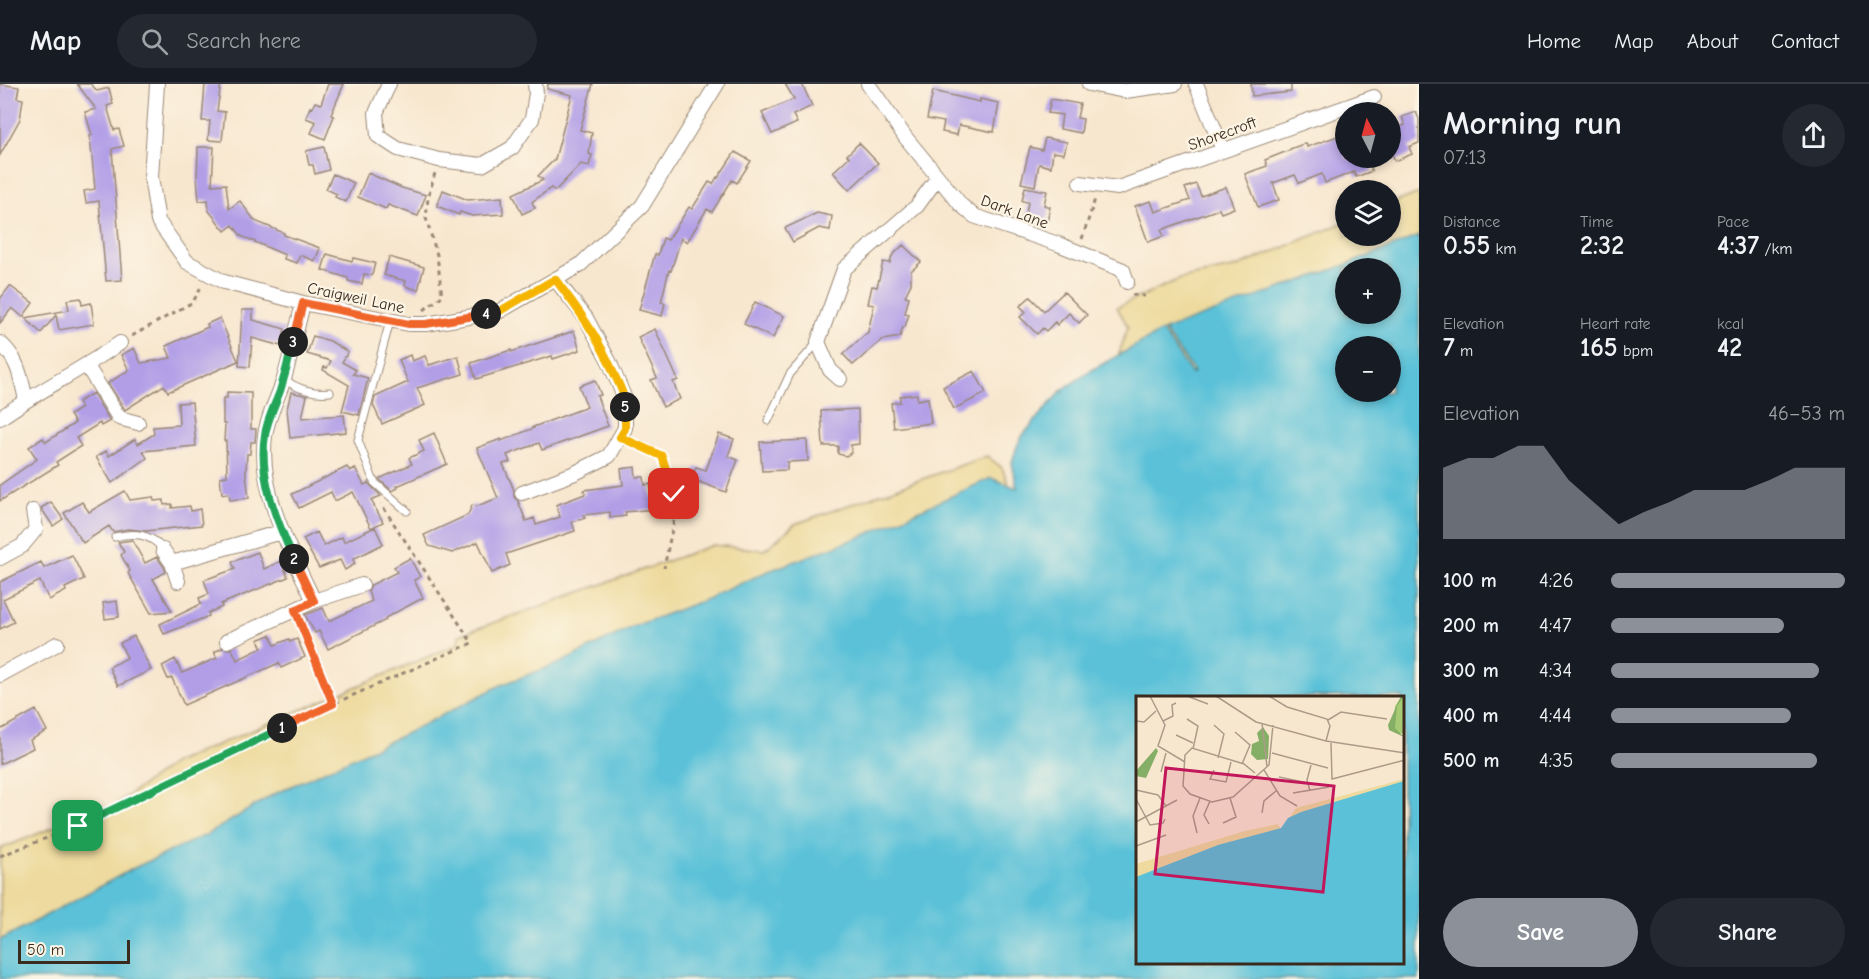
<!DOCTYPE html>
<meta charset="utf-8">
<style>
:root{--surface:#171b24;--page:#242831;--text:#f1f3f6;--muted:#9ea1a6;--line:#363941;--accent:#8c9099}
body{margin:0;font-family:"Comic Neue",sans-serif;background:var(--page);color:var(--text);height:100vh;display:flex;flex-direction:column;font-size:22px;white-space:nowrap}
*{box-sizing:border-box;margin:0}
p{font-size:20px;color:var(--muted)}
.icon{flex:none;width:33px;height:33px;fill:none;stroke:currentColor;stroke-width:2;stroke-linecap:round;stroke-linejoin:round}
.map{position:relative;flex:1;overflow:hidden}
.side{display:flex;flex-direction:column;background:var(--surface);width:450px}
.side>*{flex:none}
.needle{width:39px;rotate:354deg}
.controls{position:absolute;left:1335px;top:18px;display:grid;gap:12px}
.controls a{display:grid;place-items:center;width:66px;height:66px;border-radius:50%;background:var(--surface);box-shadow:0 3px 9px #0003;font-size:30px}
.scale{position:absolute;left:18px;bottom:15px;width:112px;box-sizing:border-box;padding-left:6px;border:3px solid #3b2a1e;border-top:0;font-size:16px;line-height:21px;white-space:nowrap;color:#3b2a1e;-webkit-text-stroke:4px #fcf5e5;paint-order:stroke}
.pin{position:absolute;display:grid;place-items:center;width:51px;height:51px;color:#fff;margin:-26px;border-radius:12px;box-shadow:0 3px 9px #0006}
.km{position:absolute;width:30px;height:30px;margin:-15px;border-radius:50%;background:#222;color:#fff;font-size:16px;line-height:30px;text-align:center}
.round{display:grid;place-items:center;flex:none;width:63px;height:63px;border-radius:32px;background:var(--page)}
.headline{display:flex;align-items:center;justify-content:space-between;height:102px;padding:0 24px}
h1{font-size:33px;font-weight:600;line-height:45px}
.stats{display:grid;grid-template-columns:repeat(3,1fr);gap:9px;height:102px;padding:6px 24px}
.stats div{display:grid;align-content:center}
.stats b{font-size:26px;font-weight:600}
.stats small{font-size:16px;font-weight:400}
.stats p{font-size:16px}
.chart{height:168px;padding:12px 24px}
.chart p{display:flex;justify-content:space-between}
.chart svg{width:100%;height:108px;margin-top:6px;fill:var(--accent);opacity:.7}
.cta{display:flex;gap:12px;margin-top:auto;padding:12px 24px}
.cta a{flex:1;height:69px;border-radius:36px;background:var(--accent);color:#fff;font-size:24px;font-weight:600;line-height:69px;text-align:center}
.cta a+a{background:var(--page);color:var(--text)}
ul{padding:0 24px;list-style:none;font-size:20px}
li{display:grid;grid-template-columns:96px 72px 1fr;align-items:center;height:45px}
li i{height:15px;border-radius:8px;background:var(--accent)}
header{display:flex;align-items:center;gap:36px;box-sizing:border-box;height:84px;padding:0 30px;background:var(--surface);border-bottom:2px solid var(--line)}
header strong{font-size:28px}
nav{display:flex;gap:33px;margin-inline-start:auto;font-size:21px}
.search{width:420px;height:54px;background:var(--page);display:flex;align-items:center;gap:15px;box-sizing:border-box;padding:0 21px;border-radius:33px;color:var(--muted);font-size:22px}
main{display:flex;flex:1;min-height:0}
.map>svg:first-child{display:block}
</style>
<header>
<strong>Map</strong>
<div class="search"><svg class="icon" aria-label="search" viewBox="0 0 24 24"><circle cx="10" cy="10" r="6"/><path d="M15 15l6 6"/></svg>Search here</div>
<nav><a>Home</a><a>Map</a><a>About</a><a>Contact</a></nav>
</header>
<main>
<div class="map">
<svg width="1419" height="895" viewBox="0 0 1419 895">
<rect width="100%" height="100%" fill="#fcf5e5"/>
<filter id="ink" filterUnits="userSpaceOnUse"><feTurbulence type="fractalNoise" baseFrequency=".0167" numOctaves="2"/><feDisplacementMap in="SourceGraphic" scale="12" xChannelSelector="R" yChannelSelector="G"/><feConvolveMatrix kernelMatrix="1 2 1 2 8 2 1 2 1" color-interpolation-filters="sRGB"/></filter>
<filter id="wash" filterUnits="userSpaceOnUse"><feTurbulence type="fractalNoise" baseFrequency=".008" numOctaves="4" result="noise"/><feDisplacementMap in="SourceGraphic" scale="24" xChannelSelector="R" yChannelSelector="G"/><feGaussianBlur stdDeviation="1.35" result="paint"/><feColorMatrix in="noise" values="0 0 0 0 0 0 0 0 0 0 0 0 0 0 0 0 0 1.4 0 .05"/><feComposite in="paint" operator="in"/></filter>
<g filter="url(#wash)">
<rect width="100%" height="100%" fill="#f8e7cf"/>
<!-- sand -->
<path fill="#eeda9e" stroke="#94825e" stroke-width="1.5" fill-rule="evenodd" d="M1419,109v144l-28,14 -1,-5h-44l-1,27 -324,159 -232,96 -783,351h-6v-130l67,-27 28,-3 79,-56 284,-119 1,-9 254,-90 52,5 30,-26 192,-68 15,12 19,47 5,-68 46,-35 -2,-27 46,-22 12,-36 -11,-20 63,-28 57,-12 108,-45 1,14h44l1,-32zM1346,184h44v46h-44z"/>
<!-- water -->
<path fill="#5ac1d8" stroke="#4a767b" stroke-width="1.5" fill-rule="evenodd" d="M1419,152v743h-1419v-39l136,-73 74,-34 64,-39 131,-60 96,-49 61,-23 70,-35 75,-28 59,-27 99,-37 126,-57 26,10 -5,-26 5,-16 6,-11 38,-44 2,1 -1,-2 30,-20 70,-39 30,43 2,-2 -30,-42 187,-67zM1346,184h44v46h-44zM1346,262h44v46h-44zM1137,613h265v265h-265z"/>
<g id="blocks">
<!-- building -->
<path fill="#b19ee7" d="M0,0l19,3 -2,11 6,1 -3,20 -20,36z
M77,0h14l6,7 12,-3 4,16 -6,2 7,24 5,-1 5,17 -12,3 10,131 -16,1 -7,-80 -13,2 -2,-12 11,-2 -5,-53 2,-1 -7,-23 11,-3z
M205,0h16l-4,27 8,1 -3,29 -14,-1 2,-19h-8z
M328,0h16l-13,31 3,1 -9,23 -14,-6 5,-11 -10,-4 4,-11 2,1 3,-6 6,2z
M548,0h45l-13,46 12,3 -3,21 3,1 -3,11 -8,-2 -26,27 -4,-3 -19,14 3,6 -13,6 -9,-20 30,-14 -5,-4 17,-17 17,-64 -25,-6z
M785,0h17l10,22 -19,9 4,8 -25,11 -10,-21 32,-14z
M1251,0h40v8l-39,4z
M933,7l47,11v-3l19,4 -5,29 -35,-7 -2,10 -15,-3 2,-10 -17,-3z
M1051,15l29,5 -3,14 6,1 -2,14 -21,-4 2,-14 -14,-2z
M1416,28l3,7v24l-10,4 3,7 -17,7 -5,-12v-19l15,-5 -3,-8z
M1346,49v25h21l5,13 -16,6 -2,-5 -29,11 -3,-9 -23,9 -4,-8 -22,8 6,17 -21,7 -13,-33 22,-8 -2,-6 25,-10v-1l16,-6 1,4z
M1045,54l22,4 -3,12 -11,-2 -2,15 -12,-3 -4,22 -14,-3 9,-36 12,3z
M859,59l19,20 -29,27 -16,-18 16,-15 -2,-2z
M198,63h16l-2,38 14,-1 3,25 11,-8 15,20 29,12v2l36,13 -5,13 -15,-6 -3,8 -13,-4 1,-4 -44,-19 -8,-11 -8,6 -16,-20 -1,-11 -9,1 -2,-24z
M324,63l5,23 -14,4 -2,-9h-4l-3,-14z
M735,68l16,9 -14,22 -5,-3 -20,32 -5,-3 -20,33 -6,-4 -10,33 -2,-1 -8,32 4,1 -3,13 -23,-6 16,-56 3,1 5,-17 5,2 21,-33 3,2 17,-27 4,2 4,-7 1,1z
M368,89l34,15 24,7 -8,21 -30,-11 -2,4 -28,-12z
M333,90l21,9 -8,19 -11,-5 2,-3 -11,-5z
M1196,100l5,12 25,-9 8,21 -13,5 -2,-4 -58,21 3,6 -16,6 -13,-36 16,-5 4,11 35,-12 -5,-12z
M1025,103l22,4 -3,14 6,2 -3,16 -22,-4 3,-17 -6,-1z
M443,106l25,10 34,-3 1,17 -31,2 -12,-4 -1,3 -22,-9z
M817,129l15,3 -2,14 -11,-2 -26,14 -8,-14z
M903,161l18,17 -10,9v13l-6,12 4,1 -4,16 4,1 -4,13h-2l-3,10 -18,3 -29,25 -10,-11 25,-22 6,-27 -6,-1 4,-18 5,1 6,-25 7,1 2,-7z
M327,170l25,7 1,-3 22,5 -3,12 -8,-1 -2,10 -14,-3v-3l-26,-8z
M389,173l35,10 -6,23 -13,-4 1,-5 -22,-6z
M10,202l23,17 -10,14 -11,-9 -12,15v-24z
M1064,208l23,23 -8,8 -10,-10 -12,12 -2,-3 -9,9 -3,-3 -6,6 -17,-17 6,-5 -6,-6 10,-9 14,14z
M81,214l1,7 9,-2 3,21 -35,6 -3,-15 -15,18 -16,-15 44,-8 -2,-10z
M755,218l29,14 -11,22 -29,-14z
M242,226h11v10l32,9 -4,17 -29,-8 -2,29 -11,-1z
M220,234l18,43 -70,31 -4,-7 -39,25 -17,-27 21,-13 -8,-15 13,-7 7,15 30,-5 -5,-12 42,-19 -1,-3z
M655,245l23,51 -5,2 7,17 -17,8 -12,-27 6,-2 -19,-41z
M574,247l6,19 -27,9 -1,-3 -76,23 -5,-16 40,-13v2z
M313,252l17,5 18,11 -6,10 14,8 -3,4 15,4 -9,37 -17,-4 7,-26 -26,-15 1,-3 3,1 4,-7 -24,-7z
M410,271l2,6 13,-5 4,9 29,-9 5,18 -46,14 8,17 -43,19 -9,-19 2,-8 33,-15 -9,-22z
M974,287l12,22 -32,16 -11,-22z
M595,296l6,15 -4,1 11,30 -66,24 -3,-7 -32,12 3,7 -7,2 11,26v7l4,4 8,20 8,-3 2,7 24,-8 -4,-12 29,-11 -1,-4 39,-5 -2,-16 14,-2 1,10h8l1,8 5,-1 2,13 11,-1 1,12 -39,4 1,4 -16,2v-6l-27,3 2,3 -13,4 3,9 -69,23 4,11 -18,8 -14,-31 -26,11 -23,-7 -5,-11 44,-20 4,-10 5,1 21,-8 -21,-50 24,-9v2l33,-13 -1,-1 54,-20 -8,-21z
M227,308l24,1v36h5l-1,13h-4l-1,12h-3l-1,19 3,25 -19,2 -1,-7 -7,1 -2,-17 7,-1 -1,-35h-2l1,-17h-2v-26h4z
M291,308l16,4 -5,22 42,-3 2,17 -56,6 -3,-29z
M93,309l17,28 -9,5 -1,-3 -24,15 5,8 -25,16 2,3 -58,36v-16l37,-26 -8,-12 14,-9 3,4 29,-19 -5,-8 11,-7 -3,-6z
M917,310v6l11,-2 3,25 -37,5 -3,-25 9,-1v-6z
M192,318l4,44 -53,5 4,7 -35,25 -16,-26 10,-6 3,5 26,-17 3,5 16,-10 -1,-7 26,-2 -1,-22z
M858,325l1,35 -8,1v8l-5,3 -8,-2v-8h-15l-2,-35z
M434,349l13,31 -50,22 1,2 -6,3 -13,-12 33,-15 -3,-6 15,-7 -5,-11z
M719,350l15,5 -6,17 10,4 -12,32 -35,-13 5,-12 10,3z
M807,356l1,21 -21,1v8l-25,1 -2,-29z
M347,383l3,4 5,-3 9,17 4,-2 13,13 -10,4 12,22 -12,6 -18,-36 -18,9 -4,-9 -32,16 -7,-14z
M125,407l5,9 23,-3 1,4 10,-1v5l8,-1v4l18,-2 1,5 9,-2 2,16 -56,6 -18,-2 -15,3 -4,-6 -26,17 -19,-30 18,-11 7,10z
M51,418l12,17 -10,7 -12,-18z
M375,443l8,17 -30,15 2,5 -10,6 -5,-10 -21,8 -16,-29 14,-7 7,14 18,-9 2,5z
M132,456l13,23 12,-6 7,10 2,5 -13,7 19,32 -21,2 -23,-40 2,-2 -9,-16 3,-3 -6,-10z
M258,468l6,17 17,-8 7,16 -67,27 1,3 -14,6 1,3 -45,18 -4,-10 41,-20 -2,-6 10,-4 -5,-14 31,-11 -3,-7z
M72,471l12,24 -19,9 1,3 -17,9 -9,-19 -37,18 11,23 -14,7v-47l41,-20 3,6z
M410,474l10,19 -6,3 9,18 -38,20 1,2 -58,29 -9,-18 -4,2 -10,-18 18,-7 6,13 43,-20 -4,-9 3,-7 26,-13 -3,-5z
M117,517l2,16 -14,2 -2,-16z
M270,551l5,10 14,-6 1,3 7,-3 8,18 -24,11 -2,-5 -95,42 -12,-27 -4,1 -6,-13 13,-7 7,14 35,-15 -3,-6 8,-4 10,1 5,11 25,-12 -4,-8z
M134,552l17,34 -33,16 -9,-19 18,-9 -7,-15z
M36,626l11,21 -17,9 3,8 -33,16v-34z"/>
</g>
</g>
<g filter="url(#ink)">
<use href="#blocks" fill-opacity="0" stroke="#9a8876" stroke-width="1.5"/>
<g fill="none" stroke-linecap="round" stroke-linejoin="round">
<!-- service casing -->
<g stroke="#9a8876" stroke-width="9">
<path id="service" d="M390,237l-32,119 16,42 33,29
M284,295c13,10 30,15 46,13
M768,337l22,-47 28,-32
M115,453c19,-5 37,-3 48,13"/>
</g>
<!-- minor casing -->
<g stroke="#9a8876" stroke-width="16">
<path id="minor" d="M157,0l-6,93 7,44 29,41 37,20 79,21 106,21h17l72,-12 82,-47 62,-59 75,-122
M389,0l-13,29 2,23 20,13 41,11 43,5 30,-17 20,-29 4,-26 -1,-9
M868,0l38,54 55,67 13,11 84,28 65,26 4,12
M1089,0l36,7 50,-7
M1196,0l27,66
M1080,99l38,5 256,-91
M303,219c-6,26 -12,51 -19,76 -6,19 -17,38 -19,57 -7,56 26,116 49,165
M0,259c18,15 21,35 26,57
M87,282l32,52 19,5
M840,295l-10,-9 -12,-28 26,-73 73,-63 21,-29
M0,334c38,-27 81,-48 120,-75
M522,409l53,-20 34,-17 16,-28v-29l-16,-38 -23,-43 -31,-39
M163,466l9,13 6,18
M0,474l22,-12 14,-17 -3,-18
M172,479l109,-31
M227,557l87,-40 48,-16
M0,591l57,-31"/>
</g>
<!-- path -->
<path stroke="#9a8876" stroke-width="3" stroke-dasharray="4.5 4.5" stroke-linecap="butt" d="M1082,155l13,-40
M1132,211l13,1
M424,226l18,-14 -5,-41 -11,-37 2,-20 7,-25
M132,252l61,-34 9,-17
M633,359l29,13 12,38 2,16 -12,58
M300,539l33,81
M0,772l78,-30 255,-122 139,-61 -91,-139"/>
<!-- service -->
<use href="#service" stroke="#fff" stroke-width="7"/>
<!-- minor -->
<use href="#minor" stroke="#fff" stroke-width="14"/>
</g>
</g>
<g fill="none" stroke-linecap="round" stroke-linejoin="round" filter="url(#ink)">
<!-- split-1 casing -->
<g stroke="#fff" stroke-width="12">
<path id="split-1" d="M78,742l204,-98"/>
</g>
<!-- split-2 casing -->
<g stroke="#fff" stroke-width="12">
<path id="split-2" d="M282,644l51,-24 -38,-94 19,-9 -20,-42"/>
</g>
<!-- split-3 casing -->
<g stroke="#fff" stroke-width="12">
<path id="split-3" d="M293,258c-4,17 -8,33 -13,49 -5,14 -13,29 -15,44 -7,41 12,87 29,124"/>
</g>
<!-- split-4 casing -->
<g stroke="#fff" stroke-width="12">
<path id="split-4" d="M293,258l10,-39 106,21h17l60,-10"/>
</g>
<!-- split-5 casing -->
<g stroke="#fff" stroke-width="12">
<path id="split-5" d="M486,230l12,-2 57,-33c24,31 45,61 60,97 5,10 10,20 10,31"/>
</g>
<!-- split-6 casing -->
<g stroke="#fff" stroke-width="12">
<path id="split-6" d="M625,323v22l-5,8 42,19 12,38"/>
</g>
<!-- split-1 -->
<use href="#split-1" stroke="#22a559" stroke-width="8"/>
<!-- split-2 -->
<use href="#split-2" stroke="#f0652b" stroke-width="8"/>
<!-- split-3 -->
<use href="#split-3" stroke="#22a559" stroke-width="8"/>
<!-- split-4 -->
<use href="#split-4" stroke="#f0652b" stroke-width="8"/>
<!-- split-5 -->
<use href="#split-5" stroke="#f5b400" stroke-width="8"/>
<!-- split-6 -->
<use href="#split-6" stroke="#f5b400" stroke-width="8"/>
</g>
<g text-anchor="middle" stroke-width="4.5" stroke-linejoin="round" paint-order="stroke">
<!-- street labels -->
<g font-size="16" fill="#3b2a1e" stroke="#fcf5e5">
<text transform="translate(1222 49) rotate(-20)" y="6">Shorecroft</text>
<text transform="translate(1015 127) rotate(20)" y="6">Dark Lane</text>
<text transform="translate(356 213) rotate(12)" y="6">Craigweil Lane</text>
</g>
</g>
<!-- overview -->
<g transform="translate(1136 612)">
<rect width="268" height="268" fill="#f8e7cf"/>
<path d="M266,0h2v38l-11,-2 2,-26z" fill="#a7ca74"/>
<path d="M265,0h3l-7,10 -2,22 9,9 -15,-7 -1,-5zM127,31l6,9 -1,23 -11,1 -6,-6 1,-10 7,-3 -2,-8zM20,52l2,3 -12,27 -10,-2v-5z" fill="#85ae66"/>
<path d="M268,83v14l-268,88v-17l109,-33 33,-7 3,6 15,-22z" fill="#eeda9e"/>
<path d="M268,85v183h-268v-87l82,-32 63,-17 7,-10 13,-6z" fill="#5ac1d8"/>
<path fill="none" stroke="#ac9b88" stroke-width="1.5" d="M14,0l15,29 -7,21 27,16M51,0l21,8M80,0l40,26 70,19 79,12M133,0l18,11 40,12 3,7 -4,15M51,23l11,7 -5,23M192,24l13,-8 46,7M0,25l8,1 12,-11M27,25l10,-5 -1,-11 4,-2M126,27l5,44M78,29l10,9 -6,24M99,36l15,13 -8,19M40,39l17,8M195,47l1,36 73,-19M136,57l56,15M78,74l-4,9 16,3 5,-20M128,74l16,26 17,10M25,76l5,-19M119,77l-11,-9 -52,-16 -7,7 -2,31 7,8 22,8 21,-5 36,-32 4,-40M143,81l29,6M0,94l22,5 8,11M174,95l-3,-11 4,-15M157,97l36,-6M0,103l14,26 13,-2 2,-4M126,117l2,-12 12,-10M0,126l41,-22M87,127l13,-6 -6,-19M73,128l-5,-9 6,-14M61,137l-4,-17 7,-18M0,150l30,-11"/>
<path fill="#c2185b" fill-opacity="0.15" stroke="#c2185b" stroke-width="3" d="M30,72l168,18 -11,106 -168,-18z"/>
<rect width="268" height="268" fill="none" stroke="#3b2a1e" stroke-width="3"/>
</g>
</svg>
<div class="controls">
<a><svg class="needle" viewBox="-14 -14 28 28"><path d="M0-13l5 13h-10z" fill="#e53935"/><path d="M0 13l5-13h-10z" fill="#9ea1a6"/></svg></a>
<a><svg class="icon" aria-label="layers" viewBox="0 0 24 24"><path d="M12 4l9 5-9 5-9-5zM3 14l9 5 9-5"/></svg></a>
<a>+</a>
<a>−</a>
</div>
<div class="scale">50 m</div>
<div class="pin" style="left:78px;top:742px;background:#1e9e55"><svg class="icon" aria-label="arrive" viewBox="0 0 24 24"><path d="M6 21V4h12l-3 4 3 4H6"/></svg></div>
<div class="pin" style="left:674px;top:410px;background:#d93025"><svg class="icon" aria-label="check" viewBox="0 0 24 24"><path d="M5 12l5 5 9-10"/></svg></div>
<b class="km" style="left:282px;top:644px">1</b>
<b class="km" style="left:294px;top:475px">2</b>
<b class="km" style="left:293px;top:258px">3</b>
<b class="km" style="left:486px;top:230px">4</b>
<b class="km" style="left:625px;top:323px">5</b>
</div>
<section class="side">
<div class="headline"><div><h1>Morning run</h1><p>07:13</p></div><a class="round"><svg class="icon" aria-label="share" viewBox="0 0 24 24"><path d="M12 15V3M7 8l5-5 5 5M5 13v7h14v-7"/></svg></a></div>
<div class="stats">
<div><p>Distance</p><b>0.55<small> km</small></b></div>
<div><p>Time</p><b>2:32</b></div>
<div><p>Pace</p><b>4:37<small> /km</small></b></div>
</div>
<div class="stats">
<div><p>Elevation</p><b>7<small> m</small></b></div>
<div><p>Heart rate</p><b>165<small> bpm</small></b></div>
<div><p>kcal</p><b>42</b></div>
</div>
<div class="chart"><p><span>Elevation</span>46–53 m</p>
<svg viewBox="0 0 160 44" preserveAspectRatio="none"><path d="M0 44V15L10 11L20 11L30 6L40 6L50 20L60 29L70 38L80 33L90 29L100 24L110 24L120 24L130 20L140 15L150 15L160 15V44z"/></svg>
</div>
<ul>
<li><b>100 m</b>4:26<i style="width:100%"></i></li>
<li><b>200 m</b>4:47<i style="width:74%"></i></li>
<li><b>300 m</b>4:34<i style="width:89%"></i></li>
<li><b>400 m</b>4:44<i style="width:77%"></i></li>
<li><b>500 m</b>4:35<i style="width:88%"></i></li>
</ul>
<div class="cta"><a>Save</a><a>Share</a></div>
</section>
</main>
